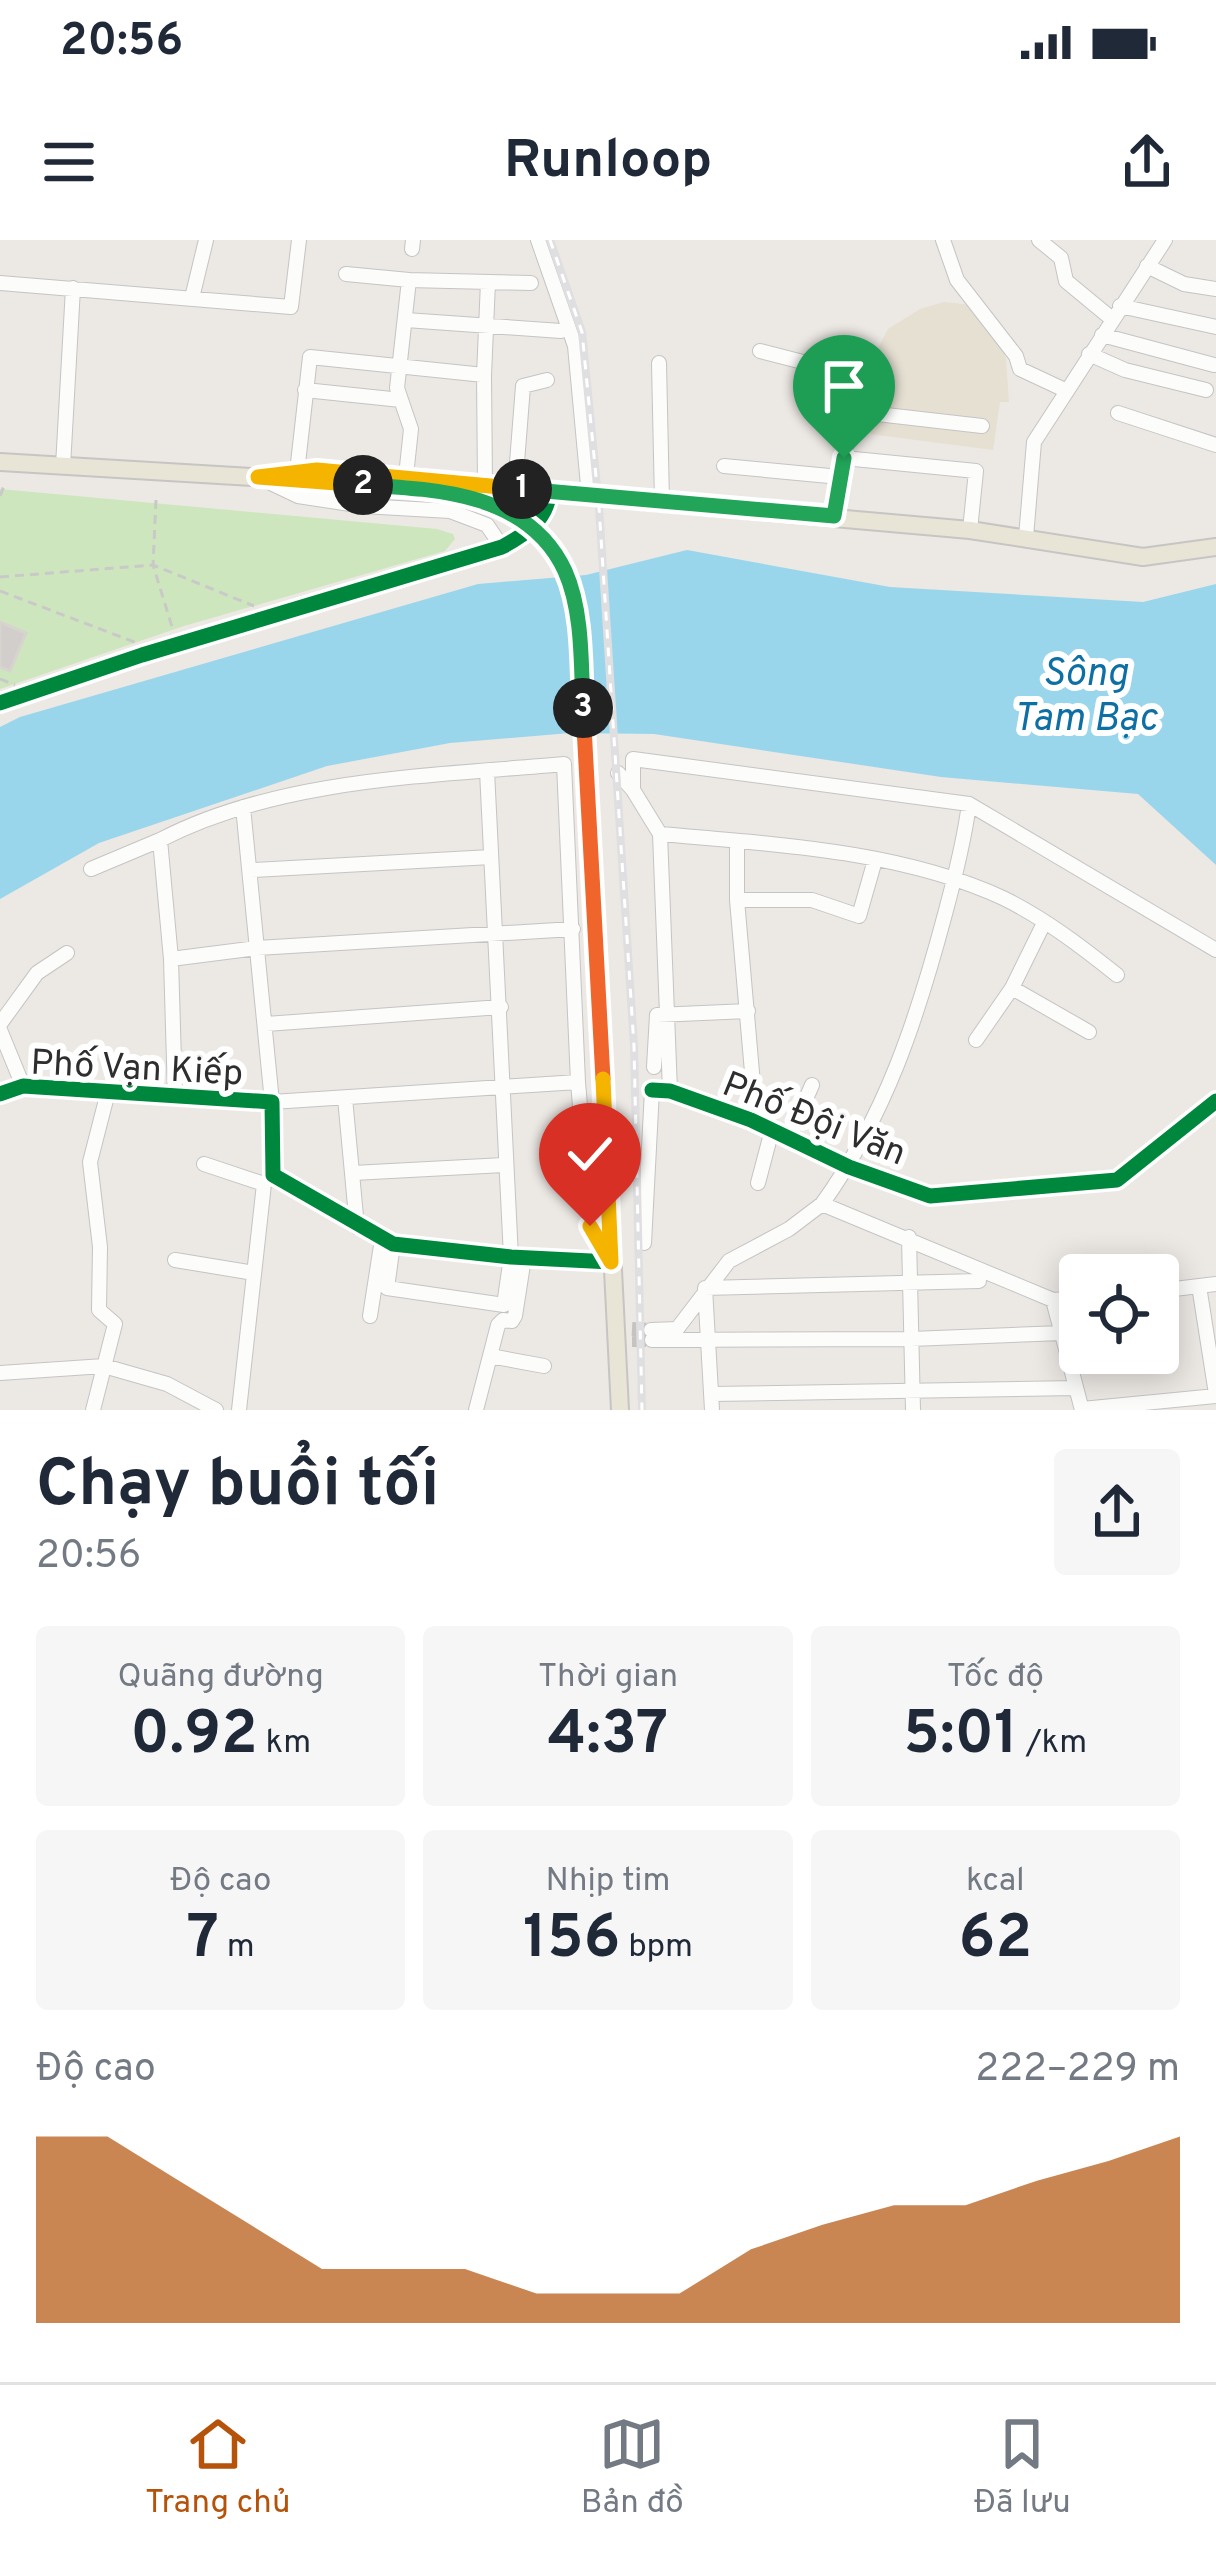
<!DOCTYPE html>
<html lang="vi">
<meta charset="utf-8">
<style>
:root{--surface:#fff;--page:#f6f6f7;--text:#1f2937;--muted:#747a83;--line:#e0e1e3;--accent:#b45309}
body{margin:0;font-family:Overpass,sans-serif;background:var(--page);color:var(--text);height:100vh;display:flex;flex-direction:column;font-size:45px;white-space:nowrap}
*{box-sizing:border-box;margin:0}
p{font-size:39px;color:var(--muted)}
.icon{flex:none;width:66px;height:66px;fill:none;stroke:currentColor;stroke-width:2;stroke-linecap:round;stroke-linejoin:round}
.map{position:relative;height:1170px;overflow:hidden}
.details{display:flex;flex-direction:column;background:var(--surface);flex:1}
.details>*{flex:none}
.fabs{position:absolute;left:1059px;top:1014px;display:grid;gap:24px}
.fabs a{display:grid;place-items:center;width:120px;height:120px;border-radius:12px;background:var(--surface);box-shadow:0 6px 30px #0003;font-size:60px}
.pin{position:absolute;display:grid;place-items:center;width:102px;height:102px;color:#fff;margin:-123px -51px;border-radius:50% 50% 50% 0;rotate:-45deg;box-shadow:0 0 12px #0007}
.pin .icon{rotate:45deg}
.km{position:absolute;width:60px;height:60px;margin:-30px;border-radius:50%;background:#222;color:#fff;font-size:33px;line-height:60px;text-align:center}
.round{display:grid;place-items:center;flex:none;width:126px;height:126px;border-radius:12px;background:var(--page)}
.head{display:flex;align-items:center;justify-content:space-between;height:204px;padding:0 36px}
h1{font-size:66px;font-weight:700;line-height:90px}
.figures{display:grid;grid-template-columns:repeat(3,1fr);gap:18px;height:204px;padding:12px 36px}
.figures div{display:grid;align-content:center;border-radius:12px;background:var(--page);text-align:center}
.figures b{font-size:60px;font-weight:700}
.figures small{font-size:33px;font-weight:400}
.figures p{font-size:33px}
.chart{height:336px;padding:24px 36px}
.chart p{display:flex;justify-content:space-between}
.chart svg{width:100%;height:216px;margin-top:12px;fill:var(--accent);opacity:.7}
.status{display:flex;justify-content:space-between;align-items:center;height:84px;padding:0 60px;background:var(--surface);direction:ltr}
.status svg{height:33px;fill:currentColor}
header{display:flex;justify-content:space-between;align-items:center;height:156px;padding:0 36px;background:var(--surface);font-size:54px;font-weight:700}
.tabs{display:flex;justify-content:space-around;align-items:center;height:168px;border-top:3px solid var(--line);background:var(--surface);font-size:33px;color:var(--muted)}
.tabs a{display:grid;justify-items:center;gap:6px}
.tabs .current{color:var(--accent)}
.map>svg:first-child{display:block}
</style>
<div class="status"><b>20:56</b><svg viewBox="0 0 49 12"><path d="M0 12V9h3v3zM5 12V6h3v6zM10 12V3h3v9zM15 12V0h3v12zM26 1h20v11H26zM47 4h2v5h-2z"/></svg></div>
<header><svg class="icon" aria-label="menu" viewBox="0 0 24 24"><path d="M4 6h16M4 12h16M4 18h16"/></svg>Runloop<svg class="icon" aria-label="share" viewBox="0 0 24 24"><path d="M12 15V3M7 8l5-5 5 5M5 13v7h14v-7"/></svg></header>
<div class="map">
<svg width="1216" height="1170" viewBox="0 0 1216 1170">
<rect width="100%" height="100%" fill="#ece8e4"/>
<!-- education -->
<path fill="#e6e0d3" d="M944,62l28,3 28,34 6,20 3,43h-9l-7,48 -131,-17 7,-68 19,-36 32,-20z"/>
<!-- green -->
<path fill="#cee6be" d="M0,249l437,40 16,5 2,5 -10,12 -261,75 -184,63z"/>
<!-- water -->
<path fill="#99d6ec" d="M687,310l203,37 253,15 73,-18v281l-78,-71 -197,-17 -287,-43 -84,-1 -120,10 -123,23 -228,77 -99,56v-172l20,-10 458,-133 108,-9z"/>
<!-- building -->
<path fill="#d1cecb" stroke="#d7d4d0" stroke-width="3" d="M0,382l26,11 -16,38 -10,-4z"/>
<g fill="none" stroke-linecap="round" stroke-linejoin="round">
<!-- minor-tunnel -->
<path stroke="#c6c3c0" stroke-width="14" stroke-dasharray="14 7" stroke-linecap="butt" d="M632,1089l19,1
M632,1100h20"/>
<!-- minor casing -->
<g stroke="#c5c4c5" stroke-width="16">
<path id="minor" d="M538,0l37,106 14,150
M943,0l14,40 59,76 4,13 47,22
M1039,0l22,18 5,23 46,38
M412,9l1,-9
M1147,26l37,18 32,5
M346,34l63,6
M0,43l291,24 8,-67
M192,58l14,-58
M1120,66l96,21
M406,80l155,11
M1102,95l112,30
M760,111l97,25
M1089,114l36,16 81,20
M659,123l3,139
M305,150l96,10
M851,171l131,15
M1118,173l98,32
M844,218l132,13 -6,59
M63,226l10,-178
M724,226l116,11
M297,232l13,-115 174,18
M406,236l5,-47 -14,-41 12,-108 122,3
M258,237l40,19 65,10 87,5 37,14 15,22
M485,244l-1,-109 4,-93
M515,248l8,-102 24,-6
M834,276l26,-153
M1026,297l8,-95 131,-202
M0,463l142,-48 360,-108c24,-13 44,-26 48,-55
M618,533l15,17 27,44c111,10 240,16 343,64 41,20 79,49 114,77
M633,550v-31l336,45 247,146
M243,567l29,295 1,73 120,69 118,13 100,5
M660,594l10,257
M737,603v57l17,195 -3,25
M91,629l69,-29
M252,630l239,-13
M737,660h75l47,16 16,-56
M171,719l86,-11 316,-19
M1012,748l77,44
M0,784l37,-51 30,-20
M266,784l235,-17
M0,790l23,56
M976,800l36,-52 32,-65
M654,827l3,-52 91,-4
M0,854l23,-8 249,16 306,-20
M175,856l-4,-137 -11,-119c119,-62 272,-64 404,-76l14,318 12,144 21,36
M345,858l12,129
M789,898l23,-53
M204,924l60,20
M353,933l151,-8
M758,943l14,-53
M822,964c64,-89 95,-185 123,-290 10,-37 19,-72 24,-110
M909,997l4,173
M644,1003l8,-153 18,1 81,29 98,47 81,29 187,-16 99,-79
M393,1004l-6,44 117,17 7,-48 -24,-486
M175,1020l79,13
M1199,1046l17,108
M705,1048l274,-7
M705,1048l7,122
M1158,1051l58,-7
M1053,1060l29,110
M370,1076l12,-77
M651,1090l26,-1 52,-68 60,-32 33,-25 231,96 27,-2
M652,1100l259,-1 151,-6
M490,1116l54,10
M0,1133l104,-7 63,18 49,26
M711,1154l365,-6
M1082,1169l134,-13
M93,1170l22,-86 -16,-14 1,-63 -10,-85 18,-70
M239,1170l25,-226 9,-9
M476,1170l22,-85 5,-5 9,1 3,-5 9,-58"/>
</g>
<!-- major casing -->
<g stroke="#c6c5c4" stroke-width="20">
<path id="major" d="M0,222l269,16
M258,237l59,-7 89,6 168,19 396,35 173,27 73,-10
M606,890l14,280"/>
</g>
<!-- path -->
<path stroke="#c9c9c8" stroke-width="3" stroke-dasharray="9 6" stroke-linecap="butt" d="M0,256l4,-10
M156,260l-3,65 20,65
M0,337l153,-12 101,41
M0,351l137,52
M0,439l15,6"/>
<!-- minor -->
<use href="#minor" stroke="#fcfcfb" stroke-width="14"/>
<!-- major -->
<use href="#major" stroke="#e8e4d6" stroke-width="16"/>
<!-- rail casing -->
<g stroke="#dfdfe1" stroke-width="8">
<path id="rail" d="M550,0l32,92 17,175 35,539 8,364"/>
</g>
<!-- rail -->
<use href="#rail" stroke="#fff" stroke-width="3" stroke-dasharray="9" stroke-linecap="butt"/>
<!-- major-bridge casing -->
<g stroke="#c6c5c4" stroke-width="20" stroke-linecap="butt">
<path id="major-bridge" d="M316,242c85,5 202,-4 248,86 13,27 13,62 17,91l25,471"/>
</g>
<!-- major-bridge -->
<use href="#major-bridge" stroke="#e8e4d6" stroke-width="16"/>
<!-- cycleway casing -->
<g stroke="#fff" stroke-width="22">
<path id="cycleway" d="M0,463l142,-48 360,-108c24,-13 44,-26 48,-55
M652,850l18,1 81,29 98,47 81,29 187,-16 99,-79
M0,854l23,-8 249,16 1,73 120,69 118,13 100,5"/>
</g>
<!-- cycleway -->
<use href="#cycleway" stroke="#00873e" stroke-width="15"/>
</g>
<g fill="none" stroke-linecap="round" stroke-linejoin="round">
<!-- split-1 casing -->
<g stroke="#fff" stroke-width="24">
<path id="split-1" d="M522,249l312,27 10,-58"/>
</g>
<!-- split-2 casing -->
<g stroke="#fff" stroke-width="24">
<path id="split-2" d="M363,245l-105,-8 59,-7 205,19"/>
</g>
<!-- split-3 casing -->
<g stroke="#fff" stroke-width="24">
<path id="split-3" d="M363,245c74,4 166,8 202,86 18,40 16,94 18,137"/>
</g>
<!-- split-4 casing -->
<g stroke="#fff" stroke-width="24">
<path id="split-4" d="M583,468l20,371"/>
</g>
<!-- split-5 casing -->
<g stroke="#fff" stroke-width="24">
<path id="split-5" d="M590,986l21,36 -8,-183"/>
</g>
<!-- split-1 -->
<use href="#split-1" stroke="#22a559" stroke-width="15"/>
<!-- split-2 -->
<use href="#split-2" stroke="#f5b400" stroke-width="15"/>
<!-- split-3 -->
<use href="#split-3" stroke="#22a559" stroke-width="15"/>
<!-- split-4 -->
<use href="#split-4" stroke="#f0652b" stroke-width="15"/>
<!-- split-5 -->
<use href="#split-5" stroke="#f5b400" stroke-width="15"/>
</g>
<g text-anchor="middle" stroke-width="12" stroke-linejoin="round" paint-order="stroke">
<!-- street labels -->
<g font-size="36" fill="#2e2e2e" stroke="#fff">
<text transform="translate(137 826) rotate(3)" y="13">Phố Vạn Kiếp</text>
<text transform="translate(815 877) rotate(22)" y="13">Phố Đội Văn</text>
</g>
<!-- water labels -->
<g font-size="39" font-style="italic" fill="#0d6fa3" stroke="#fff">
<text x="1085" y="445">Sông<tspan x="1085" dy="45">Tam Bạc</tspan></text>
</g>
</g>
</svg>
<div class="fabs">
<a><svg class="icon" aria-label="locate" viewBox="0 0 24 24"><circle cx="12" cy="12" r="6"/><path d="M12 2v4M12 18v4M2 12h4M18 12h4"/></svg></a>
</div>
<div class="pin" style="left:844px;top:218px;background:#1e9e55"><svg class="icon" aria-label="arrive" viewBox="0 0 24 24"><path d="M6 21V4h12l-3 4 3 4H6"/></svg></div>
<div class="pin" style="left:590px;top:986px;background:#d93025"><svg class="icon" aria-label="check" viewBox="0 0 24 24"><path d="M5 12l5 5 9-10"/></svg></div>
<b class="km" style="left:522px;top:249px">1</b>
<b class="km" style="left:363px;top:245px">2</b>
<b class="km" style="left:583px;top:468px">3</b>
</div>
<section class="details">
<div class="head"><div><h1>Chạy buổi tối</h1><p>20:56</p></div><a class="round"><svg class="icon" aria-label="share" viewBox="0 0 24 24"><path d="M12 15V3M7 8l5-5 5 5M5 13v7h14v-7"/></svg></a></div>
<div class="figures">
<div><p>Quãng đường</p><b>0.92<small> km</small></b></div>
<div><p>Thời gian</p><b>4:37</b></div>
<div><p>Tốc độ</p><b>5:01<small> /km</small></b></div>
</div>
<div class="figures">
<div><p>Độ cao</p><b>7<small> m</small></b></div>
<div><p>Nhịp tim</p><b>156<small> bpm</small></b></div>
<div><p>kcal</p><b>62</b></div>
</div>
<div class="chart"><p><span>Độ cao</span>222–229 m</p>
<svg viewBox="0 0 160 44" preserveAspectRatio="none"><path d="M0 44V6L10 6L20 15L30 24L40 33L50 33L60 33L70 38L80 38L90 38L100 29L110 24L120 20L130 20L140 15L150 11L160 6V44z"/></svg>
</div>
</section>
<nav class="tabs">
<a class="current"><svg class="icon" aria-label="home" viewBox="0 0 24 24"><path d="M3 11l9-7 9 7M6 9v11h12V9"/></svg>Trang chủ</a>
<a><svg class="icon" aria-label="map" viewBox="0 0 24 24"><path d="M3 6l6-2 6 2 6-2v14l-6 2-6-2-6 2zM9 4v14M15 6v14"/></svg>Bản đồ</a>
<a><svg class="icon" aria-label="saved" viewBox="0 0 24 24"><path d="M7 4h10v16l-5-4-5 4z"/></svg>Đã lưu</a>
</nav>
